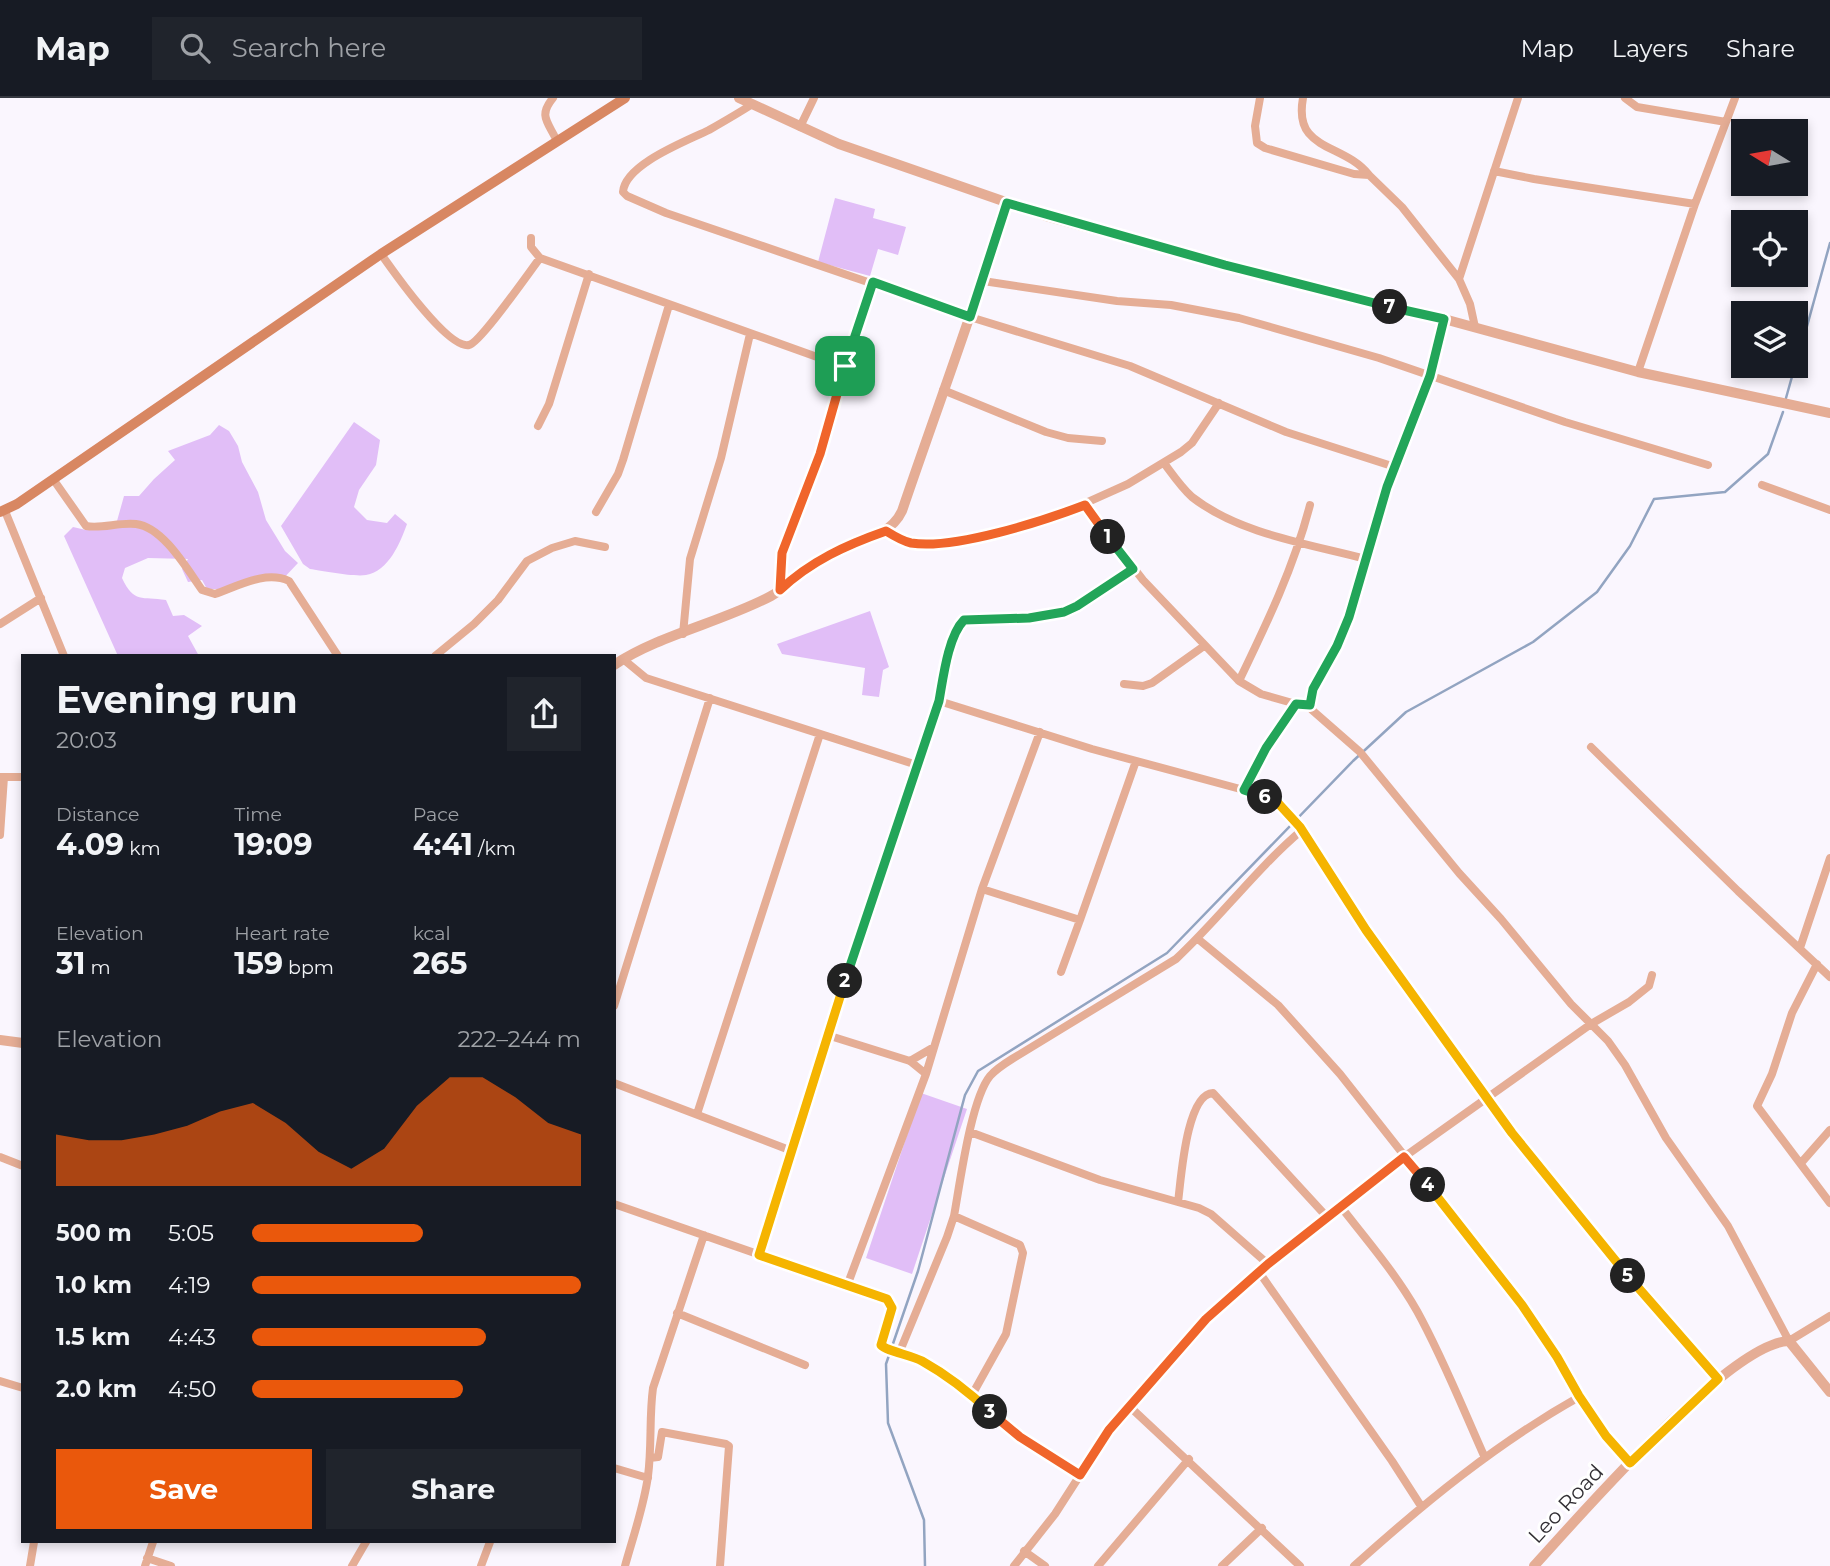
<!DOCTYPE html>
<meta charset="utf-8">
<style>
:root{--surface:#171b24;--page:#20242c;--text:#f1f3f6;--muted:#9ea1a6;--line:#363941;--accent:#ea580c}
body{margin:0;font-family:Montserrat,sans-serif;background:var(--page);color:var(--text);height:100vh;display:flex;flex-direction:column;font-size:26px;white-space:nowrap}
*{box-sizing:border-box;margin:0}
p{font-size:23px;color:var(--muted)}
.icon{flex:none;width:38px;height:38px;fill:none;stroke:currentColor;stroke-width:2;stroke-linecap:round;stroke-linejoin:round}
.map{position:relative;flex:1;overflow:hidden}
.drawer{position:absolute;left:21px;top:556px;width:595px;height:889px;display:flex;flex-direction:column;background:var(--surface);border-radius:0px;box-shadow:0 4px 10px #0003}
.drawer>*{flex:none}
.needle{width:46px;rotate:281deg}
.fabs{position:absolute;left:1731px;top:21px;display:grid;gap:14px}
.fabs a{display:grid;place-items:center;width:77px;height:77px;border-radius:0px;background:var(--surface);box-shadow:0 4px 10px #0003;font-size:35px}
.pin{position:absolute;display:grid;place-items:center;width:60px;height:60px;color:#fff;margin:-30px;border-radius:14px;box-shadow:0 4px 10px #0006}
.km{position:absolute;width:35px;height:35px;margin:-18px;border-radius:50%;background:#222;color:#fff;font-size:19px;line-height:35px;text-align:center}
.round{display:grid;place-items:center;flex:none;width:74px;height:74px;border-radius:0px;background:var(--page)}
.summary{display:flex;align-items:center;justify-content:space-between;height:119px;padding:0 35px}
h1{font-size:38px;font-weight:700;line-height:52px}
.figures{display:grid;grid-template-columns:repeat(3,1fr);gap:10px;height:119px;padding:7px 35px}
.figures div{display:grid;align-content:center}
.figures b{font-size:30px;font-weight:700}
.figures small{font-size:19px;font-weight:400}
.figures p{font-size:19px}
.chart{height:196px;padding:14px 35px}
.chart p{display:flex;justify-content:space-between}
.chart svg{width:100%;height:126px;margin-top:7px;fill:var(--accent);opacity:.7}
.button{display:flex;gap:14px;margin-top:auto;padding:14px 35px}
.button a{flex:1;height:80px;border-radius:0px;background:var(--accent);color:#fff;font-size:28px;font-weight:700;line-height:80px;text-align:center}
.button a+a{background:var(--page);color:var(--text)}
ul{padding:0 35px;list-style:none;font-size:23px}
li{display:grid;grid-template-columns:112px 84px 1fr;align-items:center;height:52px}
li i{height:18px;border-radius:9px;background:var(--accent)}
header{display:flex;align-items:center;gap:42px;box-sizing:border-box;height:98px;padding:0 35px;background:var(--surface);border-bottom:2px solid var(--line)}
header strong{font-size:33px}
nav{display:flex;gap:38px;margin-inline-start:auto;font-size:24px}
.search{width:490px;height:63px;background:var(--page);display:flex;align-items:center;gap:18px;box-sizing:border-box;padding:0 24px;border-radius:0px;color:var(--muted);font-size:26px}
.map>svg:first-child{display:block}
</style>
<header>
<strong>Map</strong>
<div class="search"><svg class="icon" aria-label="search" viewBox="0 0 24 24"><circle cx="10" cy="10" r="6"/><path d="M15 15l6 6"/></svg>Search here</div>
<nav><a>Map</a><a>Layers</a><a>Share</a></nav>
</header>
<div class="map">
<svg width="1830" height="1468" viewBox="0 0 1830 1468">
<rect width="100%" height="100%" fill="#faf6fe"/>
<!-- green -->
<path fill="#e1bef7" d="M835,100l40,11 -2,9 33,9 -8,28 -20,-6 -8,27 -52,-14z
M354,324l26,18 -4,25 -17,25 -5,17 13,13 20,3 8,-9 12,10c-7,19 -18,47 -41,51 -12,2 -43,-4 -56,-6l-7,-5 -22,-38z
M219,327l10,6 9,15 4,16 16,30 8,28 19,31 13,12 -17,18 -26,-3 -32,11h-16l-5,-9 -14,2 -6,-13 6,-10 -40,-1 -23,10 -3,10c12,26 20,18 44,22l7,16 11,-1 18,11 -14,10 11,20h-81l-54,-120 9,-9 13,3 45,-4 -14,-5 7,-25h15l15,-17 21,-19 -7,-9 42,-16z
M870,513l19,56 -6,3 -4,27 -17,-2 3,-27 -83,-14 -5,-10z
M921,995l46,16 -55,165 -46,-16z"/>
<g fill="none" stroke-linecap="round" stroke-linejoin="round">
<!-- stream -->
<path stroke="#92a4c1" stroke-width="2.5" d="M1796,268l34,-123
M1786,300l9,-32
M925,1468l-1,-46 -36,-97 -2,-59 32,-93 47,-176 13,-24 189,-118 186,-192 53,-49 127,-70 64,-50 33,-46 24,-47 71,-7 43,-38 15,-42"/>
<!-- minor -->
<path stroke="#e5ad95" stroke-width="8" d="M553,0c-15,18 -5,24 4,43
M1260,0l-5,28 2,17 8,5 89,26 15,1 33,32 57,72
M1303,0c-10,54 40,44 66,77
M1625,0l12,9 89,15
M751,7c-14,9 -28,17 -42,25 -22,11 -84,34 -86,62l4,4 39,17 304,104 160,49 156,66 109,35
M800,29l14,-29
M1494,73l40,8 161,25
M531,140v9l9,11 305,109
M381,156c12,17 67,96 88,91 11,-2 61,-74 71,-87
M983,183l134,20 54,4 68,13 140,40 186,64 143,43
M1444,221l-14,57 -43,111 -38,130 -12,29 -24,43 -3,16 2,5 48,42 99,121 42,46 70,85 37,37 17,24 41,73 62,88 61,115 41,-25
M1475,229l-5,-23 -11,-25 59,-181
M1638,274l57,-168 40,-106
M943,292l103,42 22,6 34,3
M538,328l11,-22 40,-130
M1164,365c9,12 17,24 28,34 47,37 117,47 174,62
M53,381l33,47c16,3 33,-4 50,-2 27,3 51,45 66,66l13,4c23,-8 51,-24 74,-13l49,75
M1762,387l68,25
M1085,407l58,75 96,101 22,13 35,10 14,1
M5,413l59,145
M596,414l22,-38 5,-14 46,-155
M886,433l22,12h34l108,-24 78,-35 53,-32 11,-9 27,-40
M780,492l2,-37 38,-99 25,-87 28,-85
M0,526l41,-26
M683,536l7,-75 31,-101 29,-124
M435,558l39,-32 24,-24 29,-39 25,-13 23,-7 30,6
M623,561l23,19 271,87
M1239,583c28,-58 55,-114 71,-176
M1124,586l19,2 9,-3 52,-37
M939,603l153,48 152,41 34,13 22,24 66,104 163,225 90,110 99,113
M1591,649l147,144 92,86
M1,679h22
M1244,692l22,-42 30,-44
M0,737l4,-58
M982,791l98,31 56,-159
M1198,841l80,66 62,69 182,231 35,52 22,40 27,39 24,27
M1800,850l30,-90
M1817,866l-25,49 -20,61 -15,32 73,97
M1061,874l19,-52
M614,908l96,-308
M827,937l83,26 16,13
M910,963l24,-14
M614,985l178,68
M697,1016l123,-380
M970,1034l130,48 99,28 12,6 57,50
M0,1059l23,9
M1801,1065l29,-33
M1178,1104c3,-21 8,-108 35,-109l114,124
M614,1106l273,95 5,9 -12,36 5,5c55,10 91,56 135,88 19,14 40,25 60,38
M1341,1109c26,33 55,67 76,104 26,47 46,98 68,147
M954,1118c6,-33 17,-117 36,-140 6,-7 14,-12 22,-17l164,-100c44,-41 80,-90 126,-129
M759,1157l68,-220 112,-334c4,-22 9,-65 25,-81 33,-3 68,3 99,-8 25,-8 48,-28 70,-43
M1259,1174l133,189 29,45
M847,1188l79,-212 56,-185 58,-157
M677,1215l128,52
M900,1253l47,-114 7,-21 66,29 3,8 -17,81 -34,61
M0,1283l23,7
M1129,1308l171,160
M650,1360l8,-1 4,-25 64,12 3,2 -9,120
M614,1370l34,10
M1024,1453l21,15
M147,1460l24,8
M30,1468l4,-24
M145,1468l8,-24
M352,1468l14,-24
M481,1468l9,-24
M625,1468c8,-29 19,-60 23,-90 4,-30 1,-59 5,-88l51,-153
M1014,1468l41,-52 54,-84 97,-111 62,-55 136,-107 187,-133 38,-22 20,-16 3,-11
M1098,1468l91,-107
M1222,1468l40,-38
M1354,1468c70,-63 143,-123 225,-169"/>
<!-- tertiary -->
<path stroke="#e5ad95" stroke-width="10" d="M739,0l100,46 210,73 205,56 190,46 194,53 192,41
M614,567c45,-30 108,-43 157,-69 20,-11 35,-30 56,-41 26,-13 62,-16 75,-44 35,-103 73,-204 105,-308
M0,942l23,3
M1534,1468c43,-47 196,-224 255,-225l41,51"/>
<!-- secondary -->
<path stroke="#d88762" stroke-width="10" d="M0,414l17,-8 364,-250 244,-156"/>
</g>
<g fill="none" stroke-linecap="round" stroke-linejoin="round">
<!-- split-1 casing -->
<g stroke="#fff" stroke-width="14">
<path id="split-1" d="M845,268l-25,88 -38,99 -2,37c31,-29 66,-45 106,-59 8,5 16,10 25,12 43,7 132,-22 174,-38l23,32"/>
</g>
<!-- split-2 casing -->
<g stroke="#fff" stroke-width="14">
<path id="split-2" d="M845,883l94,-280c4,-22 9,-65 25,-81l65,-2 35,-6 13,-6 56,-37 -25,-32"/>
</g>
<!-- split-3 casing -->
<g stroke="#fff" stroke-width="14">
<path id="split-3" d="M845,883l-86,274 128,44 5,9 -11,37c5,6 30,10 41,16 25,14 48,32 68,51"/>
</g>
<!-- split-4 casing -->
<g stroke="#fff" stroke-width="14">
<path id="split-4" d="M990,1314l30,25 60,38 29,-45 97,-111 62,-55 136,-107 24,28"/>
</g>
<!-- split-5 casing -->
<g stroke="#fff" stroke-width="14">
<path id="split-5" d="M1428,1087l94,120 35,52 22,39 27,40 24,27 88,-84 -90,-103"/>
</g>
<!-- split-6 casing -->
<g stroke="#fff" stroke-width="14">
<path id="split-6" d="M1265,699l13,6 22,24 66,103 146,203 116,143"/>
</g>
<!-- split-7 casing -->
<g stroke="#fff" stroke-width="14">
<path id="split-7" d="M1265,699l-21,-7 22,-42 30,-44 14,1 3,-16 24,-43 12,-29 38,-130 43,-111 14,-57 -54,-12"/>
</g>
<!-- split-8 casing -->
<g stroke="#fff" stroke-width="14">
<path id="split-8" d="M845,268l28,-84 97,35 37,-114 218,62 165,42"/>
</g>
<!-- split-1 -->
<use href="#split-1" stroke="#f0652b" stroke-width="9"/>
<!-- split-2 -->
<use href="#split-2" stroke="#22a559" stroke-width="9"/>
<!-- split-3 -->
<use href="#split-3" stroke="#f5b400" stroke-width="9"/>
<!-- split-4 -->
<use href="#split-4" stroke="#f0652b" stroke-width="9"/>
<!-- split-5 -->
<use href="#split-5" stroke="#f5b400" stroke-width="9"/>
<!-- split-6 -->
<use href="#split-6" stroke="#f5b400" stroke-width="9"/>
<!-- split-7 -->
<use href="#split-7" stroke="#22a559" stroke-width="9"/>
<!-- split-8 -->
<use href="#split-8" stroke="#22a559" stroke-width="9"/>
</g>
<g text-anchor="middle" stroke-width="6" stroke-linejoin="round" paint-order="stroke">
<!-- street labels -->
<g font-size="21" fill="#322f34" stroke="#fff">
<text transform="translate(1566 1406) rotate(-47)" y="7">Leo Road</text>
</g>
</g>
</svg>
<div class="fabs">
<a><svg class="needle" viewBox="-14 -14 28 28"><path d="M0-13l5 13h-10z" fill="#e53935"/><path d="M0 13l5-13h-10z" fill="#9ea1a6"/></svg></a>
<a><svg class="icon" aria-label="locate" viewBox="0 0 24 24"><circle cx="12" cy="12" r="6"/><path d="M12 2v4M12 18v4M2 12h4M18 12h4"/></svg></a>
<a><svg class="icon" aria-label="layers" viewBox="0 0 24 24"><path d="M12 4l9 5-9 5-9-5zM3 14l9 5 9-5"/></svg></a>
</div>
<div class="pin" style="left:845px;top:268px;background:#1e9e55"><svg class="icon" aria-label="arrive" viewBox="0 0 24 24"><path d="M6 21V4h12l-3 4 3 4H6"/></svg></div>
<b class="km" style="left:1108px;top:439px">1</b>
<b class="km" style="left:845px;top:883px">2</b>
<b class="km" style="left:990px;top:1314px">3</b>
<b class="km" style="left:1428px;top:1087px">4</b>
<b class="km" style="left:1628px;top:1178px">5</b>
<b class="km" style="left:1265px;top:699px">6</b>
<b class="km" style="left:1390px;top:209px">7</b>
<section class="drawer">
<div class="summary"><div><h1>Evening run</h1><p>20:03</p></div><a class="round"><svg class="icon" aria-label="share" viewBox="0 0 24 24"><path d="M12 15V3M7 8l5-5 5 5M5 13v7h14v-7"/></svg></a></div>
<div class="figures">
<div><p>Distance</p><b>4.09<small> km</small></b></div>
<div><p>Time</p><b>19:09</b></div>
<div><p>Pace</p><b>4:41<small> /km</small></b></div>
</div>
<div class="figures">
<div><p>Elevation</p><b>31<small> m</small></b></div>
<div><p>Heart rate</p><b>159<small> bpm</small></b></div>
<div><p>kcal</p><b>265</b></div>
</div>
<div class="chart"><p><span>Elevation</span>222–244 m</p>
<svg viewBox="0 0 160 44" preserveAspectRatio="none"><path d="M0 44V26L10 28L20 28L30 26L40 23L50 18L60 15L70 22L80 32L90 38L100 31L110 16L120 6L130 6L140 13L150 22L160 26V44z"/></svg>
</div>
<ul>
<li><b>500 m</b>5:05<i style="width:52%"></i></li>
<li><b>1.0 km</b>4:19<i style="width:100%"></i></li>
<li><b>1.5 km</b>4:43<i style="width:71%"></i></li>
<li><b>2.0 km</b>4:50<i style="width:64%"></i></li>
</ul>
<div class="button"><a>Save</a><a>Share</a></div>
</section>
</div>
